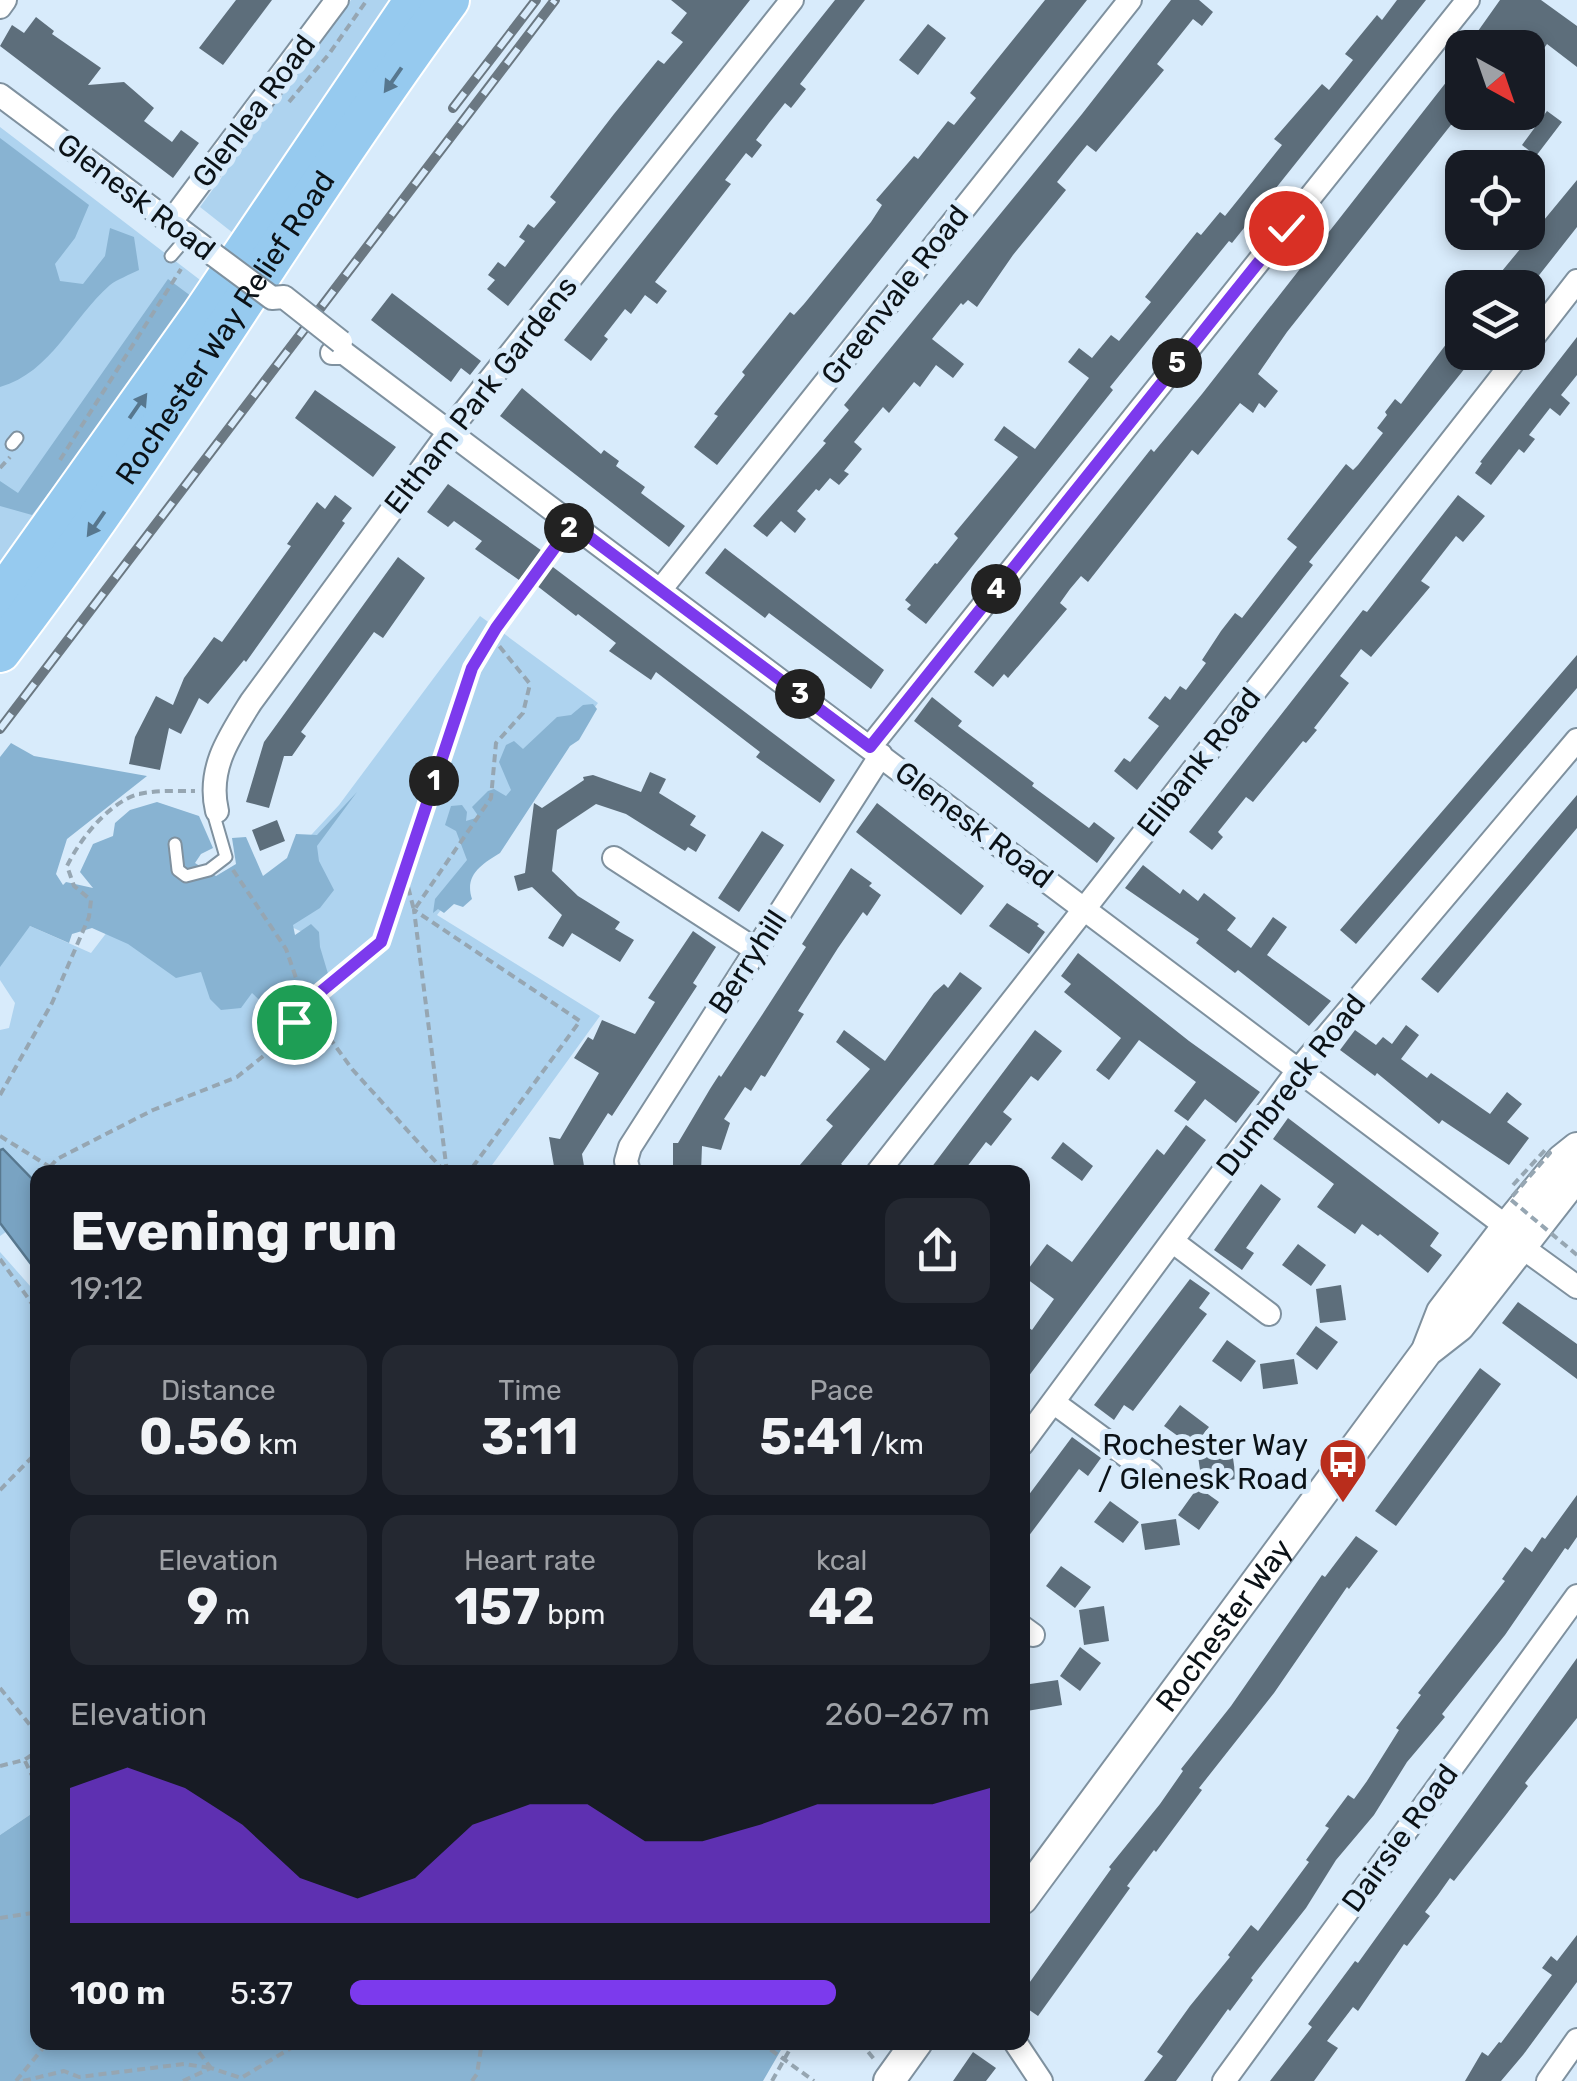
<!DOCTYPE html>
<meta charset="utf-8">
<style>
:root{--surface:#171b24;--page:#242831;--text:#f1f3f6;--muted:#9ea1a6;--accent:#7c3aed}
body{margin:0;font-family:Rubik,sans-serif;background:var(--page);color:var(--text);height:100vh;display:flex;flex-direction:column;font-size:38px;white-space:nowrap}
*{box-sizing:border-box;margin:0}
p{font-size:32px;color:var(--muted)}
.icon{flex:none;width:55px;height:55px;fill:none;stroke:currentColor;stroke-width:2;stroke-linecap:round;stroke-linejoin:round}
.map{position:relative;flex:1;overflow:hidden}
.sheet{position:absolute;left:30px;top:1165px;width:1000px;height:885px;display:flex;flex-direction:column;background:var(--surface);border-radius:20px;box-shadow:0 5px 15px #0003}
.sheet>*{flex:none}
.needle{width:65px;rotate:140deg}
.buttons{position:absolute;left:1445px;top:30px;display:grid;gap:20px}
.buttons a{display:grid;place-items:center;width:100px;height:100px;border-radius:20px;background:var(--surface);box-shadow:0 5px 15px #0003;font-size:50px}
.pin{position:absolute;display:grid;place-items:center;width:85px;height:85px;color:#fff;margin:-42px;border:5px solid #fff;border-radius:50%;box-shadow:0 2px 10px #0007}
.km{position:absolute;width:50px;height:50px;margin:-25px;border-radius:50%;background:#222;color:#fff;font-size:28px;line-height:50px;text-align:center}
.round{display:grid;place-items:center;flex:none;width:105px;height:105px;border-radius:20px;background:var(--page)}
.overview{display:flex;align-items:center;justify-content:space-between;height:170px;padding:0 40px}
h1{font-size:55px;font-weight:700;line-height:75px}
.stats{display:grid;grid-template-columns:repeat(3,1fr);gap:15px;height:170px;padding:10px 40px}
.stats div{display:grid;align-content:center;border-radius:20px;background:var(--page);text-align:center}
.stats b{font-size:50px;font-weight:700}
.stats small{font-size:28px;font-weight:400}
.stats p{font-size:28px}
.chart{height:280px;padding:20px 40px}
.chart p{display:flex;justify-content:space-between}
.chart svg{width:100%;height:180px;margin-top:10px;fill:var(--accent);opacity:.7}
ul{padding:0 40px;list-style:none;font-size:32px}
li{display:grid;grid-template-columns:160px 120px 1fr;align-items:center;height:75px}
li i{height:25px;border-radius:12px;background:var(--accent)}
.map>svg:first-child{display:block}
</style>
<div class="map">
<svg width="1577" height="2081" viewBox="0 0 1577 2081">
<rect width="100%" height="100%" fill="#d8ebfb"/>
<!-- green -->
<path fill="#aed3ef" d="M351,0h51l-169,233 -33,-26z
M0,127l208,159 -208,285z
M480,616l118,87 -161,212 163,101 -113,156h-434l-5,-6 3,6h-13l-1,38 -37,26v-206l9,-2 6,-25 -15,-23v-31l30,-23 61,27 23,-30 201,15 -32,-15 16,-75 40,-43z
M0,1252l38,43 -1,515 -37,25z"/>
<!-- forest -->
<path fill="#88b3d2" d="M0,138l89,67 -14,33 -20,26 5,17 23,3 22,-28 5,-28 24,9 5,33c-10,5 -21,9 -29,15 -38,33 -58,87 -110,102z
M168,279l27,20 -163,216 -32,-9v-25l18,12z
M593,704l4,5 -18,31 -9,6 -70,107c-18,11 -36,22 -28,46l-9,8 -9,-3 -10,9 -6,-4 -5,4 2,-14 32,-39 -11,-29 -11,-6 6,-19 11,-1 5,7 -1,9 13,-4 -7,-10 16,-16 6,-2 12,7 5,-6 -12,-28 7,-17 8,-4 9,8 34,-32 14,-2 12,-10z
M11,743l23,13 113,20 -80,63 -11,35 7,11 3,-3 27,6 -13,-16 13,-28 20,-8 2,-13 15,-13 27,-8 42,14 14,32 -12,6 -6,9 21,13 20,-12 -4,-26 14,-1 17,39 24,-18 9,-24 21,1 40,-43 -40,54 2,15 15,29 -14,18 -27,17 2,10 16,-11 8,8 1,15 9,30 -37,36 -23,-4 -17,-16 -11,15 -20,2 -11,-11 -9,-27 -25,6 -48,-34 -36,-16 -20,6 -3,9 -39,-17 -30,41v-210z
M37,1810l1,232 747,1 -22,38h-763v-246z"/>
<!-- water -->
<path fill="#79a3c2" stroke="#58788f" stroke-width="2.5" d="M3,1149l34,35v88l-37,-49v-73z"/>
<!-- building -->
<path fill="#5d6e7b" d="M236,0h36l-49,65 -24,-17z
M671,0h79l-242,306 -21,-17 8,-9 -7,-5 10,-13 7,5 20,-26 -6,-4 9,-13 6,4 22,-26 -6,-5 64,-83 44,-54 6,4 19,-22 -12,-9 16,-20z
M835,0h30l-65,84 6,5 -15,19 -6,-5 -16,20 -13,17 6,5 -10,13 -6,-5 -21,27 6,4 -76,98 12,9 -10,13 -12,-9 -14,19 -6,-5 -21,27 4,3 -17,22 -27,-21z
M1045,0h42l-370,465 -23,-18 24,-31 -4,-2 31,-39 -3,-3 48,-60 4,3 10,-11 67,-82 11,-17 -6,-5 38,-44 4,3 30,-38 6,4 22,-27 -6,-5z
M1171,0h28l14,12 -11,14 -9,-7 -36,45 7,6 -68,82 -9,-7 -10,12 -20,25 9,8 -53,65 -36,52 -9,-7 -5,5 -2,-2 -29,36 32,25 -11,14 -17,-13 -16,22 -6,-5 -25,31 -6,-6 -29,35 8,7 -18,22 5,3 -10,11 -9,-7 -11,13 -3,-2 -19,22 9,8 -11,14 -14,-12 -14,16 -14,-11 73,-83 -3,-2 26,-31 -5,-5 238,-291z
M1397,0h29l-194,243 -3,-2 -119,146 3,3 -187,234 -19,-15 4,-4 -6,-5 30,-37 2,1 21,-26 -4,-4 64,-77 -24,-17 10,-14 31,23 54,-71 -21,-16 11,-14 13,10 19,-23 8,6 32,-39 -6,-5 52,-65 4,3 19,-23 5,4 57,-71 -8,-6 48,-55 7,6 24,-30 -8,-6 32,-39 5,5z
M1500,0h41l36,26v41l-30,-23 -19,27v-23h-62z
M36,17l18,14 -2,3 49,34 -13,17 36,-3 30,26 -10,13 28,21 9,-12 18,13 -26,35 -173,-132 12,-21 12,8z
M928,24l18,14 -28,37 -19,-15z
M1462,62v49l-175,221 -29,42 20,17 -13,17 -6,-5 -6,10 -13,-10 -42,52 -6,-5 -104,132 -7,-6 -11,13 -10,14 7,6 -11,13 -48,56 -4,-4 -11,13 -19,-15 177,-223 3,3 48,-58z
M1547,111l15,11 -26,34 -14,-11z
M1577,180v47l-48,61h-7l-20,-17z
M392,293l89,68 -11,14 -9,-7 -10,14 -80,-62z
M1577,337v38l-16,20 9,8 -10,13 -10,-8 -21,27 6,4 -11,14 -5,-4 -28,36 -16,-12 7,-10 -2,-1z
M1450,339l12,10v3h16l-169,210 4,3 -176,225 -23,-19 10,-13 6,4 29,-36 -11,-8 17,-22 5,4 10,-14 6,4 20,-27 -4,-3 19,-29 14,-18 7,5 55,-71 -10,-8 59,-75 7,6 5,-5 25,-32 -6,-5 10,-13 -2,-3 10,-13 6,5z
M522,388l79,66 3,-4 15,11 -3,5 29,21 -4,6 44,33 -16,21 -169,-131z
M315,390l81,57 -23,30 -78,-59z
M448,484l97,69 -4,5 294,222 -15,23 -64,-46 4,-5 -104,-80 -5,8 -42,-29 7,-8 -38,-29 -2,2 -53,-41 -4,5 -44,-31 7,-8 -28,-20 -6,6 -21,-15z
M335,495l17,13 -10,13 3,2 -99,139 -2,-2 -36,44 -9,-6 -18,36 -12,-6 -9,42 -31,-6 6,-27 21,-41 17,9 11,-27 30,-41 8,5 69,-96 -4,-2 30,-42 8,7z
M1458,495l27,21 -22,26 -7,-6 -35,45 9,6 -59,70 -10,-8 -21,27 9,7 -35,45 3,2 -11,13 -3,-2 -50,61 -7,-5 -28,35 5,5 -11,13 -23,-18 174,-222 4,2z
M725,548l159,122 -13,19 -102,-76 -4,5 -60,-45z
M398,557l27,21 -42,60 -9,-6 -73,100 5,4 -14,20h-8l-15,52 -23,-6 18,-60z
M1577,655v33l-221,256 -16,-14z
M932,697l30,24 -4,5 76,57 -2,3 57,42 5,-6 21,16 -18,25 -183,-142z
M650,772l16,7 -7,14 37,23 -6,9 16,10 -10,17 -8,-5 -3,4 -59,-37 -30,-10 -39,26 -5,41 26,25 42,26 -5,7 19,11 -14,22 -48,-29 -9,14 -15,-9 14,-23 -30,-28 -14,4 -4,-15 11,-3 9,-70 8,5 42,-28 -1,-3 10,-2 48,17z
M1577,795v33l-139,165 -17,-14z
M877,803l107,83 -23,29 -105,-83z
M277,820l8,21 -25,10 -8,-21z
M762,831l22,14 -45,67 -21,-14z
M1143,865l37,29 3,-5 15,12 6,-8 32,25 -9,12 24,18 22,-31 14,10 -20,28 64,46 -22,25 -71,-56 -3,3 -39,-30 3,-4 -74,-51z
M851,868l21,15 -3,3 12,9 -14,21 -4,-4 -25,36 -40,63 6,3 -39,63 -4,-2 -10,16 -6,-4 -21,32 6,4 -9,27 -19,-4 -1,26h-28v-29h5l32,-54 9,-14 2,2 41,-62 44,-68 -4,-3z
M1007,903l32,21 -2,2 8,6 -16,22 -40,-28z
M693,931l23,16 -23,36 4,3 -85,130 -4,-3 -26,41 3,18h-30l-6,-35 11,2 39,-66 -25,-15 14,-21 5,3 9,-20 33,14 20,-32 -7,-4z
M1078,953l111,88 71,51 -24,31 -31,-24 -17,22 -14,-10 22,-29 -57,-42 -30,40 -13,-10 25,-32 -57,-46 7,-8 -10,-8z
M960,972l22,16 -141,176 11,8h-58l39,-46 -7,-6 44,-51 -34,-27 8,-12 41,31 49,-68 10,-9 4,4z
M1406,1025l13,10 -18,24 26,19 4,-5 59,41 17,-22 15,12 -15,18 22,16 -20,27 -67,-45 -3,4 -62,-51 -2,3 -35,-26 15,-20 21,15 7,-8 9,7z
M1035,1030l27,21 -24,30 -7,-5 -28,36 9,7 -21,27 -5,-4 -23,30h-35z
M1288,1118l151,115 -9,13 12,9 -14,18 -48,-39 -2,2 -16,-12 -7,10 -38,-27 17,-23 -61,-45z
M1186,1125l20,15 -184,245v-62l10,7 22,-31 -31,-23 24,-32 25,18 85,-113 7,6z
M1063,1142l30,24 -11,15 -31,-23z
M1261,1184l20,15 -35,49 8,5 -12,17 -28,-20z
M1298,1244l28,21 -15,21 -29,-21z
M1190,1279l20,14 -11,15 8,6 -74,97 -9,-6 -10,15 -20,-15z
M1341,1285l5,35 -26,3 -4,-34z
M1518,1302l59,42v35l-75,-56z
M1316,1326l22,16 -21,28 -21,-16z
M1227,1340l29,21 -15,21 -29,-21z
M1294,1359l4,25 -35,5 -3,-25z
M1480,1368l21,16 -105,142 -21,-15z
M1180,1405l29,22 -16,20 -29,-21z
M1072,1437l29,21 -13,18 -9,-7 -57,76v-41z
M1231,1444l5,35 -34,5 -5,-35z
M1198,1487l21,15 -20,28 -21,-15z
M1577,1495v42l-9,13 -3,-2 -60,87 -63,79 3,3 -38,45 -33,53 -38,45 -30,48 -55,70 2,2 -23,31 -2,-2 -52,72h-32l19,-25 -6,-4 33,-46 40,-49 -2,-2 23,-30 7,6 51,-69 -3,-2 23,-32 -4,-2 23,-31 6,4 13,-18 32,-51 -3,-2 25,-33 -3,-2 87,-112 -3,-2 23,-32 7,5 10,-15 3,2z
M1110,1501l29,21 -16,21 -29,-21z
M1176,1519l4,26 -35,5 -4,-26z
M1356,1536l22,15 -29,38 -2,-2 -73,106 -75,95 3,2 -46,62 -2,-2 -27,36 3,2 -92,128 -16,-11v-12l89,-124 -2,-2 51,-63 23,-33 -2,-2 50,-63 91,-131 3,2z
M1061,1566l30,21 -16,21 -29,-22z
M1104,1606l5,35 -25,4 -5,-35z
M1080,1647l21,16 -21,28 -20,-15z
M1577,1658v60l-52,65 3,3 -23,30 -51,65 -4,-3 -12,17 -13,17 5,4 -23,30 -3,-2 -46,67 -5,-4 -26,34 11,7 -24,33h-44l42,-54 -4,-3 47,-63 3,2z
M1058,1680l4,25 -35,6 -4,-26z
M1577,1935v47l-54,73 -22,26h-36l17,-29 6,4 11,-14 2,1 51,-68 -10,-7 9,-12 6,5z
M973,2052l23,16 -10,13h-33z"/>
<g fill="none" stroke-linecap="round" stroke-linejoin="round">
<!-- service casing -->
<g stroke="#7f919f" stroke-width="15">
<path id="service" d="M171,256l17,-20
M12,444l5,-6
M175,844l3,26 8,6 23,-6 17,-13 -11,-38 2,-8"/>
</g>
<!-- minor casing -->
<g stroke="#7f919f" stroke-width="26">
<path id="minor" d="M0,7l5,-7
M0,95l214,160
M170,223l167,-223
M1528,344l49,-63
M332,353h12l1163,874
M661,589l469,-589
M870,747l598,-747
M217,811c-10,-42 12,-74 34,-109l206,-281 335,-421
M614,858l142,92
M629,1172l-3,-11 4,-14 251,-392
M878,1172l643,-820
M1172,1241l97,73
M1519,1245l58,42
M1053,1402l98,72
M1022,1444l277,-375 278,-329
M1022,1627l11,8
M1015,2042l26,39
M1224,2081l353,-485
M1548,2081l29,-41"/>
</g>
<!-- tertiary casing -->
<g stroke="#7f919f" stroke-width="34">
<g id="tertiary">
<path d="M1428,1348l14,-36 65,-85 55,-67 15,-12"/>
<path id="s1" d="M1022,1899l405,-548 32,-25 118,-151"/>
<path d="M889,2081l28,-39"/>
</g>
</g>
<!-- trunk casing -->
<g stroke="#fff" stroke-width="44">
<g id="trunk">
<path d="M0,599l202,-284 213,-315"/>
<path id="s2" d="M0,652c161,-210 293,-439 449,-652"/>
</g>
</g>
<!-- path -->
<path stroke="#96a6b2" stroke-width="4" stroke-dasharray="8 5" stroke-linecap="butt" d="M289,102l40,-48 38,-54
M60,460l121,-191
M0,468l10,-11
M233,870l53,79 19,55 76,-62 91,-274 24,-40 64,-88
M405,875l9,35 77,-112 5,-55 27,-30 7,-29 -39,-48
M0,1095l52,-92 37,-86 2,-17 -17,-14 -7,-20c13,-27 42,-64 72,-72 18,-4 38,-3 56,-3
M0,1136l50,31 1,5
M50,1167l7,-8 96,-49 84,-33 44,-35 24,-38 47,65 93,103
M447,1172l-33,-262 166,111 -111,151
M0,1259l38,53
M0,1490l38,-39
M0,1688l38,47
M25,1761l13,27
M0,1766l24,-6 14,-9
M0,1918l38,-6
M191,2042l20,26
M760,2042l54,39
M860,2042l14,17
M16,2081l32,-39
M23,2081l41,-10 15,6 105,-13 27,4
M183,2081l28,-13 30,10 60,-36
M472,2081l5,-7 5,-32
M772,2081l22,-39"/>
<!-- service -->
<use href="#service" stroke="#fff" stroke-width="11"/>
<!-- minor -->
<use href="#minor" stroke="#fff" stroke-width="22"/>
<!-- tertiary -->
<use href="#tertiary" stroke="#fff" stroke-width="30"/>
<!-- trunk -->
<use href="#trunk" stroke="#96caef" stroke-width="40"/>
<!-- rail casing -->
<g stroke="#6b7882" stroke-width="10">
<path id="rail" d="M453,108l83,-108
M0,729l555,-729"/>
</g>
<!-- rail -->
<use href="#rail" stroke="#d8ebfb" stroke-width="6" stroke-dasharray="19" stroke-linecap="butt"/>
<!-- minor-bridge casing -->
<g stroke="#7f919f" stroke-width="26" stroke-linecap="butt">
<path id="minor-bridge" d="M214,255l58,43 12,-1 57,45"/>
</g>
<!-- path-bridge -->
<path stroke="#96a6b2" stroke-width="4" stroke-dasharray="8 5" stroke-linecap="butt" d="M1513,1185l33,-36 4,4 -40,46 67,56"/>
<!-- minor-bridge -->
<use href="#minor-bridge" stroke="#fff" stroke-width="22"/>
</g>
<!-- one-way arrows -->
<defs><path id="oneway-solid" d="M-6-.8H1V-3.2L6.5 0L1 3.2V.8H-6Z" transform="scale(2.5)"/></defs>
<g fill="#57778e">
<use href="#oneway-solid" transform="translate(393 80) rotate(125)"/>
<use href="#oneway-solid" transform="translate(138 406) rotate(-55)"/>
<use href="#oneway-solid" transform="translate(96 524) rotate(125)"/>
</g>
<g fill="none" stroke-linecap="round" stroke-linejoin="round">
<!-- route casing -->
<g stroke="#fff" stroke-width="20">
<path id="route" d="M294,1022l12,-18 75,-62 91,-274 24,-40 76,-104 298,223 416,-519"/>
</g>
<!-- route -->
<use href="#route" stroke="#7c3aed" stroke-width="12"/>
</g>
<!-- icons -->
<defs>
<g id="bus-pin" transform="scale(2.5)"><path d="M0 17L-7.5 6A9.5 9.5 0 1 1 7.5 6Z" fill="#b92d1c" stroke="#d8ebfb"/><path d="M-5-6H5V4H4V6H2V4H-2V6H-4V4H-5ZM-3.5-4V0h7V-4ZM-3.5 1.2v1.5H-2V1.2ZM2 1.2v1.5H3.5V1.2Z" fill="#fff"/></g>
</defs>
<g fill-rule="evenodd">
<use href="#bus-pin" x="1343" y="1462"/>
</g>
<g text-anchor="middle" stroke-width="10" stroke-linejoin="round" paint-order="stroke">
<!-- street labels -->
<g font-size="30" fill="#0b1217" stroke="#d8ebfb">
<text transform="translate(254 111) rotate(-53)" y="10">Glenlea Road</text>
<text transform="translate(136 197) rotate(37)" y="10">Glenesk Road</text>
<text transform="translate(895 295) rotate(-52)" y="10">Greenvale Road</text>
<text dy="10" stroke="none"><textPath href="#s2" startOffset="395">Rochester Way Relief Road</textPath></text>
<text transform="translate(481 395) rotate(-52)" y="10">Eltham Park Gardens</text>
<text transform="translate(1199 762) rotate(-52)" y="10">Elibank Road</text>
<text transform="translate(974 825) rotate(37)" y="10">Glenesk Road</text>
<text transform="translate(748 962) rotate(-57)" y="10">Berryhill</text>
<text transform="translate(1291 1085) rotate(-52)" y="10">Dumbreck Road</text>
<text dy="10" stroke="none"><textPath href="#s1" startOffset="340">Rochester Way</textPath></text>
<text transform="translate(1400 1838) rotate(-54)" y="10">Dairsie Road</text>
</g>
<!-- poi labels -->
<g font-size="30" fill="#0b1217" stroke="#d8ebfb" text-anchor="end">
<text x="1308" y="1455">Rochester Way<tspan x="1308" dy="34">/ Glenesk Road</tspan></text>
</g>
</g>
</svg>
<div class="buttons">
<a><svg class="needle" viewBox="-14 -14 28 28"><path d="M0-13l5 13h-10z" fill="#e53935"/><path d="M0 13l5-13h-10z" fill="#9ea1a6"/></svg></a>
<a><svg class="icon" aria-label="locate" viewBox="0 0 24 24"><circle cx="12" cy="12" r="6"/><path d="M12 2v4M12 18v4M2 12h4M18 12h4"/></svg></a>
<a><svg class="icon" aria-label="layers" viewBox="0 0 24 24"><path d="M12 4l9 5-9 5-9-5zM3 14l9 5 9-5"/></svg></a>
</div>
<div class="pin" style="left:294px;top:1022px;background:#1e9e55"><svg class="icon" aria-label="arrive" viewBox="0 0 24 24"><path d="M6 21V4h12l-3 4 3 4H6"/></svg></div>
<div class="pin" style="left:1286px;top:228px;background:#d93025"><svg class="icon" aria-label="check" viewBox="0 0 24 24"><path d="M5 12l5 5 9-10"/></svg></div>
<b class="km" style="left:434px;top:781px">1</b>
<b class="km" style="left:569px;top:528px">2</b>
<b class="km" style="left:800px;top:694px">3</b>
<b class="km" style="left:996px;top:589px">4</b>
<b class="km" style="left:1177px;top:363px">5</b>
<section class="sheet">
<div class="overview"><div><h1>Evening run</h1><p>19:12</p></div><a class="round"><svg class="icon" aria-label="share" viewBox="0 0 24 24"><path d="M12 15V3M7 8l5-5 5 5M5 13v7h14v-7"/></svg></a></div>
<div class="stats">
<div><p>Distance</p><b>0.56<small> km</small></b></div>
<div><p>Time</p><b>3:11</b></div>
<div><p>Pace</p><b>5:41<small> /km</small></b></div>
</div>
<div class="stats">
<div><p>Elevation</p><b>9<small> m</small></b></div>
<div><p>Heart rate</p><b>157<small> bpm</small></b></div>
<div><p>kcal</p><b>42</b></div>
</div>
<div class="chart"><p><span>Elevation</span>260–267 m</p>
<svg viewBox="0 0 160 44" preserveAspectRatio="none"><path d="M0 44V11L10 6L20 11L30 20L40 33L50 38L60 33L70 20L80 15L90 15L100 24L110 24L120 20L130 15L140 15L150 15L160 11V44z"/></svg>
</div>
<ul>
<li><b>100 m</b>5:37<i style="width:76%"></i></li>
</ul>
</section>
</div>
